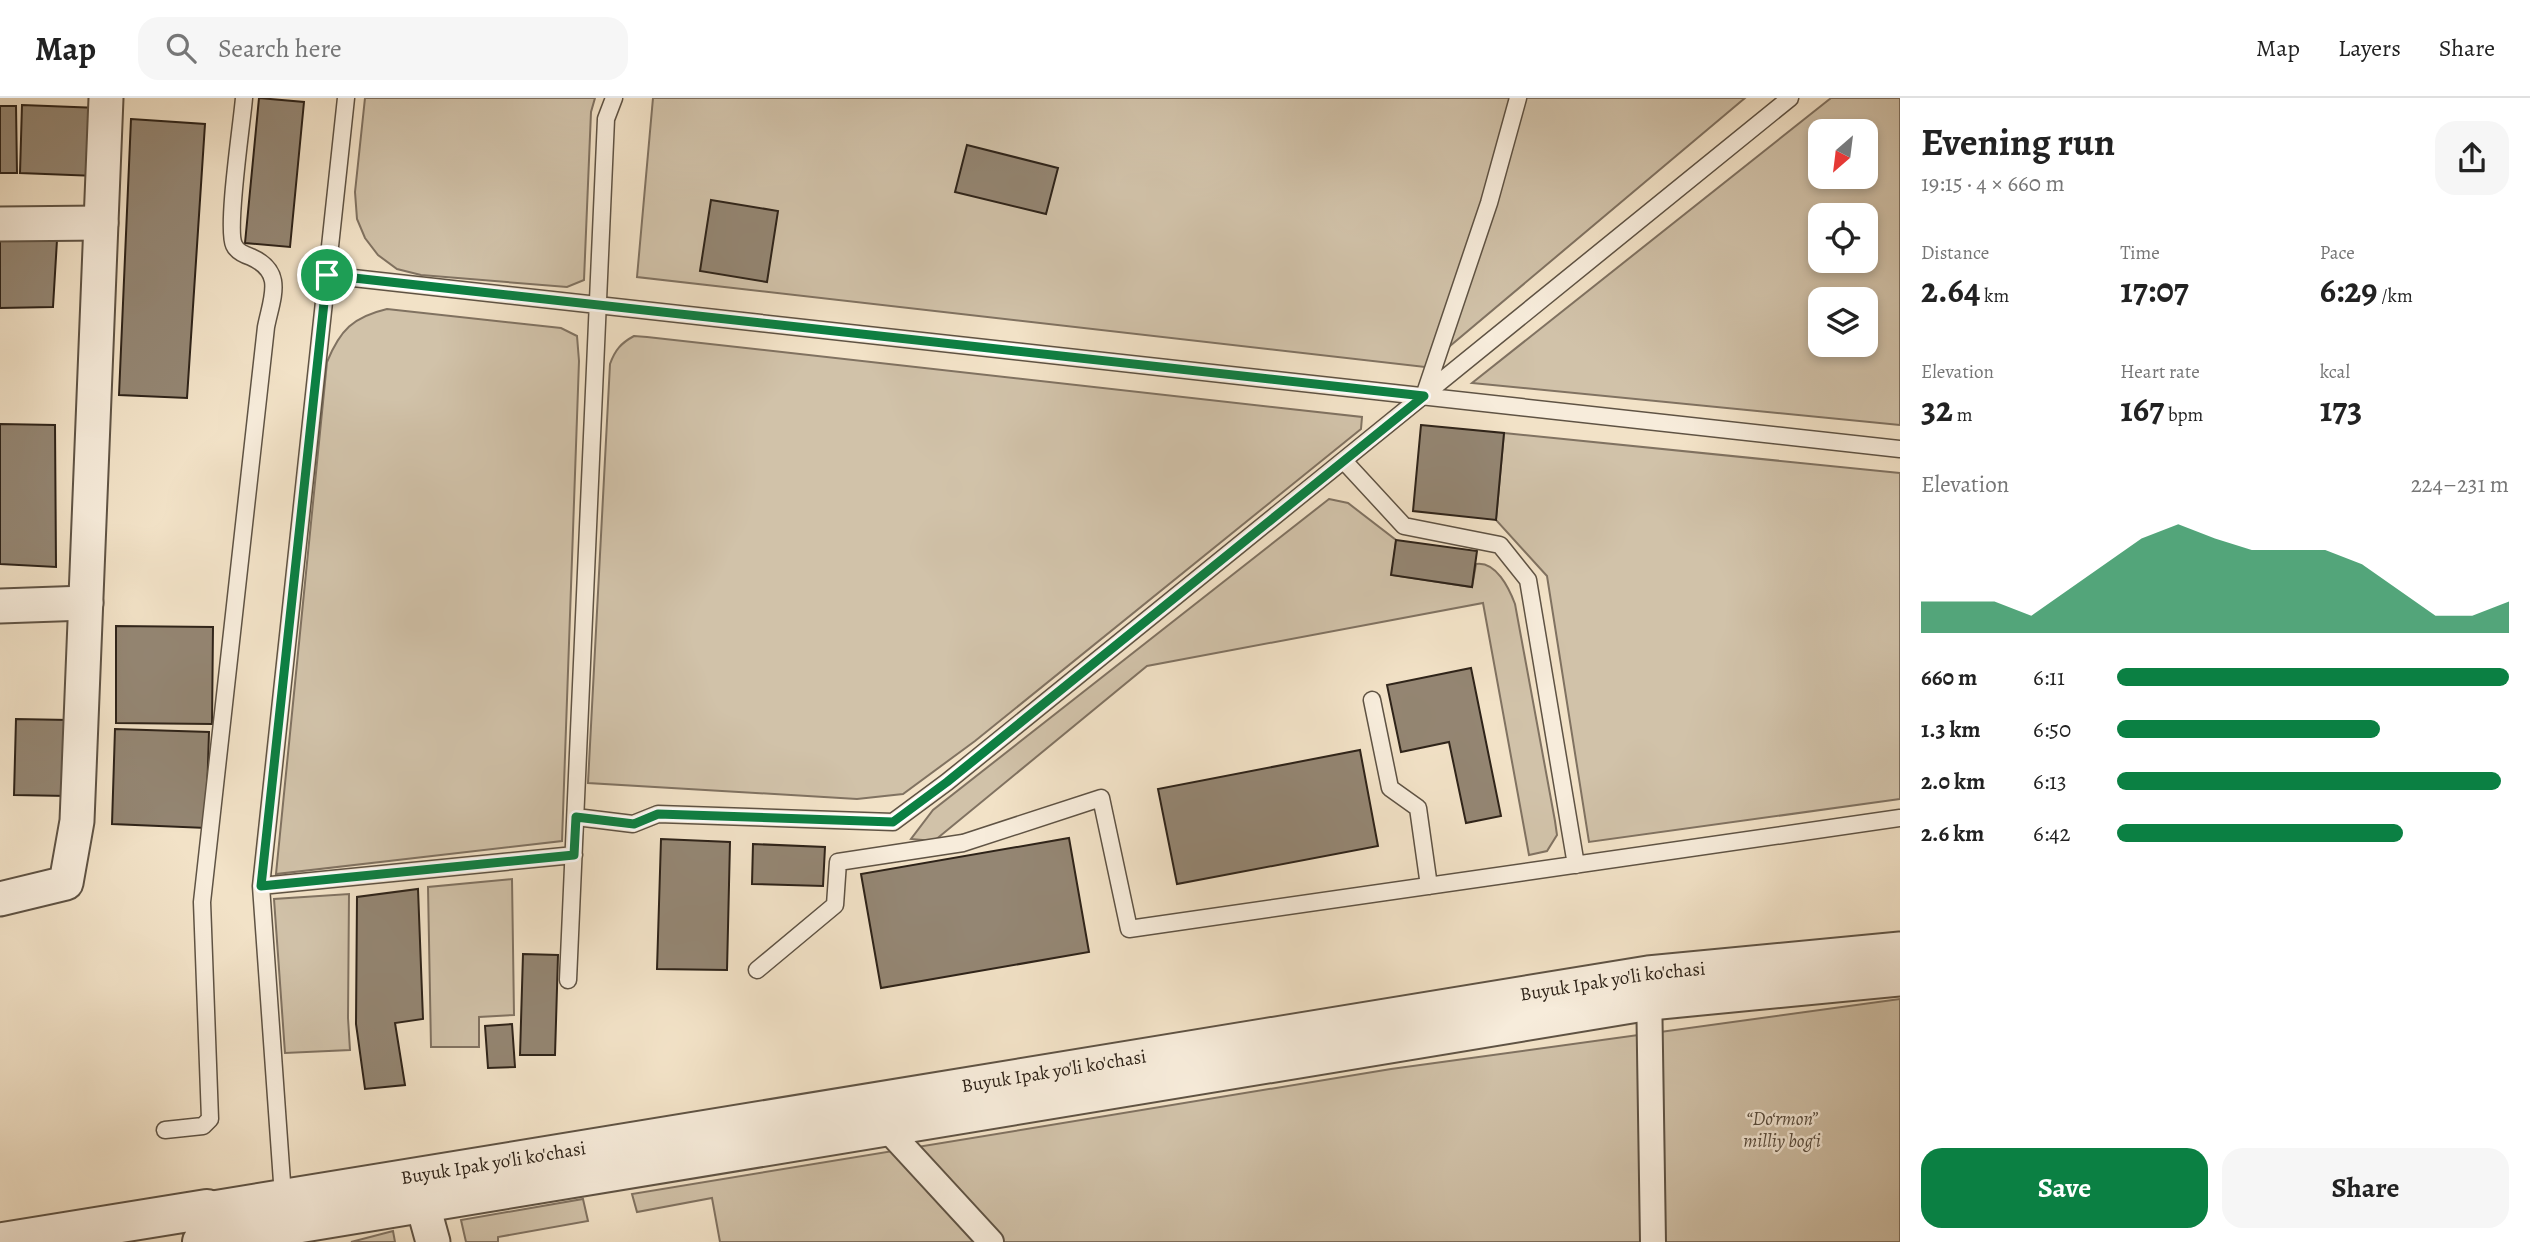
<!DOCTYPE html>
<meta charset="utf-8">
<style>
:root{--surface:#fff;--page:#f6f6f6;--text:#222;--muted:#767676;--line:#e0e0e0;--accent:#0b8043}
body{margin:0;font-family:Alegreya,serif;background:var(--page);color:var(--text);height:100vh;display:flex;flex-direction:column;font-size:26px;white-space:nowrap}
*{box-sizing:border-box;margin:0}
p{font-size:23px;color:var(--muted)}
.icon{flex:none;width:38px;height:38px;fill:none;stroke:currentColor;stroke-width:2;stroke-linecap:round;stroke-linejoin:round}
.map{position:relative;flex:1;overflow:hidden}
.drawer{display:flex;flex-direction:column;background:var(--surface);width:630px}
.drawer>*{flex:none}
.needle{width:46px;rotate:208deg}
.buttons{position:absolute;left:1808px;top:21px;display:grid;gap:14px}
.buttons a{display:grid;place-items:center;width:70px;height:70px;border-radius:14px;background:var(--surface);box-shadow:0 4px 10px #0003;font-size:35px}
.pin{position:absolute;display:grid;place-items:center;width:60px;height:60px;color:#fff;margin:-30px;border:4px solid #fff;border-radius:50%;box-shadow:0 2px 7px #0007}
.round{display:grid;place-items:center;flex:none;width:74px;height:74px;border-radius:21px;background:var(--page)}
.overview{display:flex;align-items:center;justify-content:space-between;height:119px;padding:0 21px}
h1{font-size:38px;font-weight:700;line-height:52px}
.metrics{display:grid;grid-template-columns:repeat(3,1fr);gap:10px;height:119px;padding:7px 21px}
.metrics div{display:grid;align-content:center}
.metrics b{font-size:35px;font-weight:700}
.metrics small{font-size:19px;font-weight:400}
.metrics p{font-size:19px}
.chart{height:196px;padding:14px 21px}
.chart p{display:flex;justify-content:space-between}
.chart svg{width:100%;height:126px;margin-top:7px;fill:var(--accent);opacity:.7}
.button{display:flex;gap:14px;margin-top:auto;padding:14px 21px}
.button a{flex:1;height:80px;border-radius:21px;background:var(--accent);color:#fff;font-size:28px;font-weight:700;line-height:80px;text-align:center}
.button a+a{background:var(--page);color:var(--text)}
ul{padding:0 21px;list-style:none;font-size:23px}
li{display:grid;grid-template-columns:112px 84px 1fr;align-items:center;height:52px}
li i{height:18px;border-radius:9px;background:var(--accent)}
header{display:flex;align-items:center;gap:42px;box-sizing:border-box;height:98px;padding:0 35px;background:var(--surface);border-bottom:2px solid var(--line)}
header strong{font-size:33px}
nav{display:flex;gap:38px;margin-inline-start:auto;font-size:24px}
.search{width:490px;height:63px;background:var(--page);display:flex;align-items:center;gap:18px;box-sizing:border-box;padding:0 24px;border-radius:21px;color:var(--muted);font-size:26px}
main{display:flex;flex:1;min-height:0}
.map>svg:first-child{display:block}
</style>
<header>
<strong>Map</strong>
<div class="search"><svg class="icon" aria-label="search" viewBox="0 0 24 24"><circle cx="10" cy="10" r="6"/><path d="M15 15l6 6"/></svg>Search here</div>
<nav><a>Map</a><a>Layers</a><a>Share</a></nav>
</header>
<main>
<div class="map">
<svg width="1900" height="1144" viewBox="0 0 1900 1144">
<rect width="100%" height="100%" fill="#f2e2c7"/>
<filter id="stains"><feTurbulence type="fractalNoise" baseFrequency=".00286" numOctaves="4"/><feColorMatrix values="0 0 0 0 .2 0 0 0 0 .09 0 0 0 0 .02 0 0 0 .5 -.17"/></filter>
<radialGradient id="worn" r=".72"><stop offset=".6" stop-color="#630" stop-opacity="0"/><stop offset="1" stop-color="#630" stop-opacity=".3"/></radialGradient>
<!-- green -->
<path fill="#d1c2a9" stroke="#807261" stroke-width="2" fill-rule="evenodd" d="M365,0h230l-4,14 -7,168 -17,7 -146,-12 -24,-6 -19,-14 -13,-17 -8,-19 -2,-27z
M653,0h1092l-320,269 -788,-90z
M1831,0h69v327l-428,-42zM1820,33h46v46h-46zM1820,117h46v46h-46zM1820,201h46v46h-46z
M387,211l174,19 16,8 2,25 -17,480 -286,33 51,-512c13,-32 26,-45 60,-53z
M634,238l13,1 715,80 -1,12 -386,312 -72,53 -46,5 -269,-16 22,-419c5,-14 11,-21 24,-28z
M1504,335l396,40v326l-311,43 -42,-266 -51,-56z
M1329,401l19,4 48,37 -4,35 80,12 4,-23c20,-3 33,24 39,40l40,217 2,14 -10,16 -18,4 -46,-252 -336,63 -213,175 -23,-2 22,-29z
M512,781l2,136 -35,2v30h-48l-3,-160z
M349,796l-1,124 2,32 -65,3 -11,-154z
M1900,901v243h-1180l-8,-44 -75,14 -5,-18 759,-125z
M583,1101l5,22 -90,16v5h-32l-5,-22z
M393,1133l2,11h-44z"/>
<!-- building -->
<path fill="#948673" stroke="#2e2319" stroke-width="2" d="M259,0l45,4 -14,145 -45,-4z
M22,7l77,3 -3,68 -76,-3z
M0,8h16l1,67h-17z
M131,21l74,5 -18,274 -68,-3z
M967,47l91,23 -12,46 -91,-22z
M711,102l67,11 -11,71 -67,-11z
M57,142l-4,67 -53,1v-67z
M0,326l55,1 1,142 -56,-3z
M1421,327l83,8 -8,87 -83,-9z
M1396,442l81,11 -5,36 -81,-12z
M116,528l97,1 -1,97 -96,-1z
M1471,570l30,148 -35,7 -17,-81 -48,10 -14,-67z
M16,621l53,1 -2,76 -53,-1z
M115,631l94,3 -3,96 -94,-4z
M1360,652l18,96 -201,38 -19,-95z
M1069,740l20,114 -208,36 -20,-114z
M661,741l69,3 -3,128 -70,-1z
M753,746l72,3 -2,39 -71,-2z
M418,791l5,130 -28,4 10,62 -40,4 -9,-65 1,-127z
M523,856l35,1 -3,100h-35z
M512,926l3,43 -27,1 -3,-42z"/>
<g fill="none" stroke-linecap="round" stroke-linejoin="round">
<!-- service casing -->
<g stroke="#5f5344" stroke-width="19">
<path id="service" d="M326,177l1574,174
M1424,298l65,-193 29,-105
M1344,363l60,65 96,19 28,35 48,285
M1372,602l18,88 28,20 11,78
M576,719l57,7 25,-10 235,8 54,-40 843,-684
M261,788l313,-31
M757,872l78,-65 3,-43 125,-19 138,-45 28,131 771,-111
M568,882l38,-861 8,-21
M165,1032l38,-4 7,-7 -8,-217 64,-575c6,-30 19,-55 -15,-70 -6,-2 -14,-5 -17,-12 -8,-17 8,-122 10,-147
M283,1098l-22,-310 85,-788"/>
</g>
<!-- pedestrian casing -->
<g stroke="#5f5344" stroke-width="28">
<path id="pedestrian" d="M1649,889l4,255
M883,1018l4,13 104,113"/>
</g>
<!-- minor casing -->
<g stroke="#5f5344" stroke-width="37">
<g id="minor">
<path d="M0,126l101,-1"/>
<path d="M0,508l86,-3"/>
<path d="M0,801l66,-16 11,-62 29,-723"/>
<path d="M417,1086l16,58"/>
<path id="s1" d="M207,1111l1441,-236 252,-24"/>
<path d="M213,1142l1437,-237 250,-24"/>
</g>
</g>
<!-- tertiary casing -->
<g stroke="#5f5344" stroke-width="42">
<path id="tertiary" d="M3,1144l204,-33 6,31 -11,2"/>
</g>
<!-- service -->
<use href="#service" stroke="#f7ecdb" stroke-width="16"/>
<!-- pedestrian -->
<use href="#pedestrian" stroke="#f7ecdb" stroke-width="24"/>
<!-- minor -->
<use href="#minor" stroke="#f7ecdb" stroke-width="33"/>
<!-- tertiary -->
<use href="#tertiary" stroke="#f7ecdb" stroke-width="38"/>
</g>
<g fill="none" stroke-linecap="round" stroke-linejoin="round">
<!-- route casing -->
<g stroke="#fff" stroke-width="14">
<path id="route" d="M327,177l90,10 1007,111 -477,386 -54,40 -235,-8 -24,10 -58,-7 -2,38 -313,31z"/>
</g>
<!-- route -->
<use href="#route" stroke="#0b8043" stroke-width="9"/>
</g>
<g text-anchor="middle" stroke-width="5" stroke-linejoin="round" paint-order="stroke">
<!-- street labels -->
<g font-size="19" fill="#2e2319" stroke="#f7ecdb">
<text dy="7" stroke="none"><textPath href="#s1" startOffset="1424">Buyuk Ipak yo'li ko'chasi</textPath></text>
<text dy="7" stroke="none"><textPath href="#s1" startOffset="858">Buyuk Ipak yo'li ko'chasi</textPath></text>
<text dy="7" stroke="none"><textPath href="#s1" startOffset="290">Buyuk Ipak yo'li ko'chasi</textPath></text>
</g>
<!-- park labels -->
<g font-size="19" font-style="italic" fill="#574b3d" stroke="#f7ecdb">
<text x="1782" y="1027">“Do‘rmon”<tspan x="1782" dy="22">milliy bog‘i</tspan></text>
</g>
</g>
<rect width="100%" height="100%" filter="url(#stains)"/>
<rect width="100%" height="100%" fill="url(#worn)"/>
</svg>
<div class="buttons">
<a><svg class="needle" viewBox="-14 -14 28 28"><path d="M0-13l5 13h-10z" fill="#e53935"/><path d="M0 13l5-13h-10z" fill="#767676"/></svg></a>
<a><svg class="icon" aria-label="locate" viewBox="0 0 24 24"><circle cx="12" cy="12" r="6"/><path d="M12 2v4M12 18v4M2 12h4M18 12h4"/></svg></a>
<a><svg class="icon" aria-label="layers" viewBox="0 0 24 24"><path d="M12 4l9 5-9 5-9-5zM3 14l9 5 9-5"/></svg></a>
</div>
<div class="pin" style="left:327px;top:177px;background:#1e9e55"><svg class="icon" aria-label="arrive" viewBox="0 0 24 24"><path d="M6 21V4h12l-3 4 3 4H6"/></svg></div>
</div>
<section class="drawer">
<div class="overview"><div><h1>Evening run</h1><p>19:15 · 4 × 660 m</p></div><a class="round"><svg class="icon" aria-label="share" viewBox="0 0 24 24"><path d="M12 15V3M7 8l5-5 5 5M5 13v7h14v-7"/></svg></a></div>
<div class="metrics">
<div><p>Distance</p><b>2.64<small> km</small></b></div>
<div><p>Time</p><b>17:07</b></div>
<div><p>Pace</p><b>6:29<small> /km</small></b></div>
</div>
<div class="metrics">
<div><p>Elevation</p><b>32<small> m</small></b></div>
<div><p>Heart rate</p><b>167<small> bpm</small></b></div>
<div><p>kcal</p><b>173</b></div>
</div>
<div class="chart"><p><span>Elevation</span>224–231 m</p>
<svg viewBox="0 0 160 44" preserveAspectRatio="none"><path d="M0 44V33L10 33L20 33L30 38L40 29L50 20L60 11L70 6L80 11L90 15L100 15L110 15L120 20L130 29L140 38L150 38L160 33V44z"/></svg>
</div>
<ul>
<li><b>660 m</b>6:11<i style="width:100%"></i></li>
<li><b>1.3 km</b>6:50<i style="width:67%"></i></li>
<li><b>2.0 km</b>6:13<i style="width:98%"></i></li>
<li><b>2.6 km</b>6:42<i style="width:73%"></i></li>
</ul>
<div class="button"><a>Save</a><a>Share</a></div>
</section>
</main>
